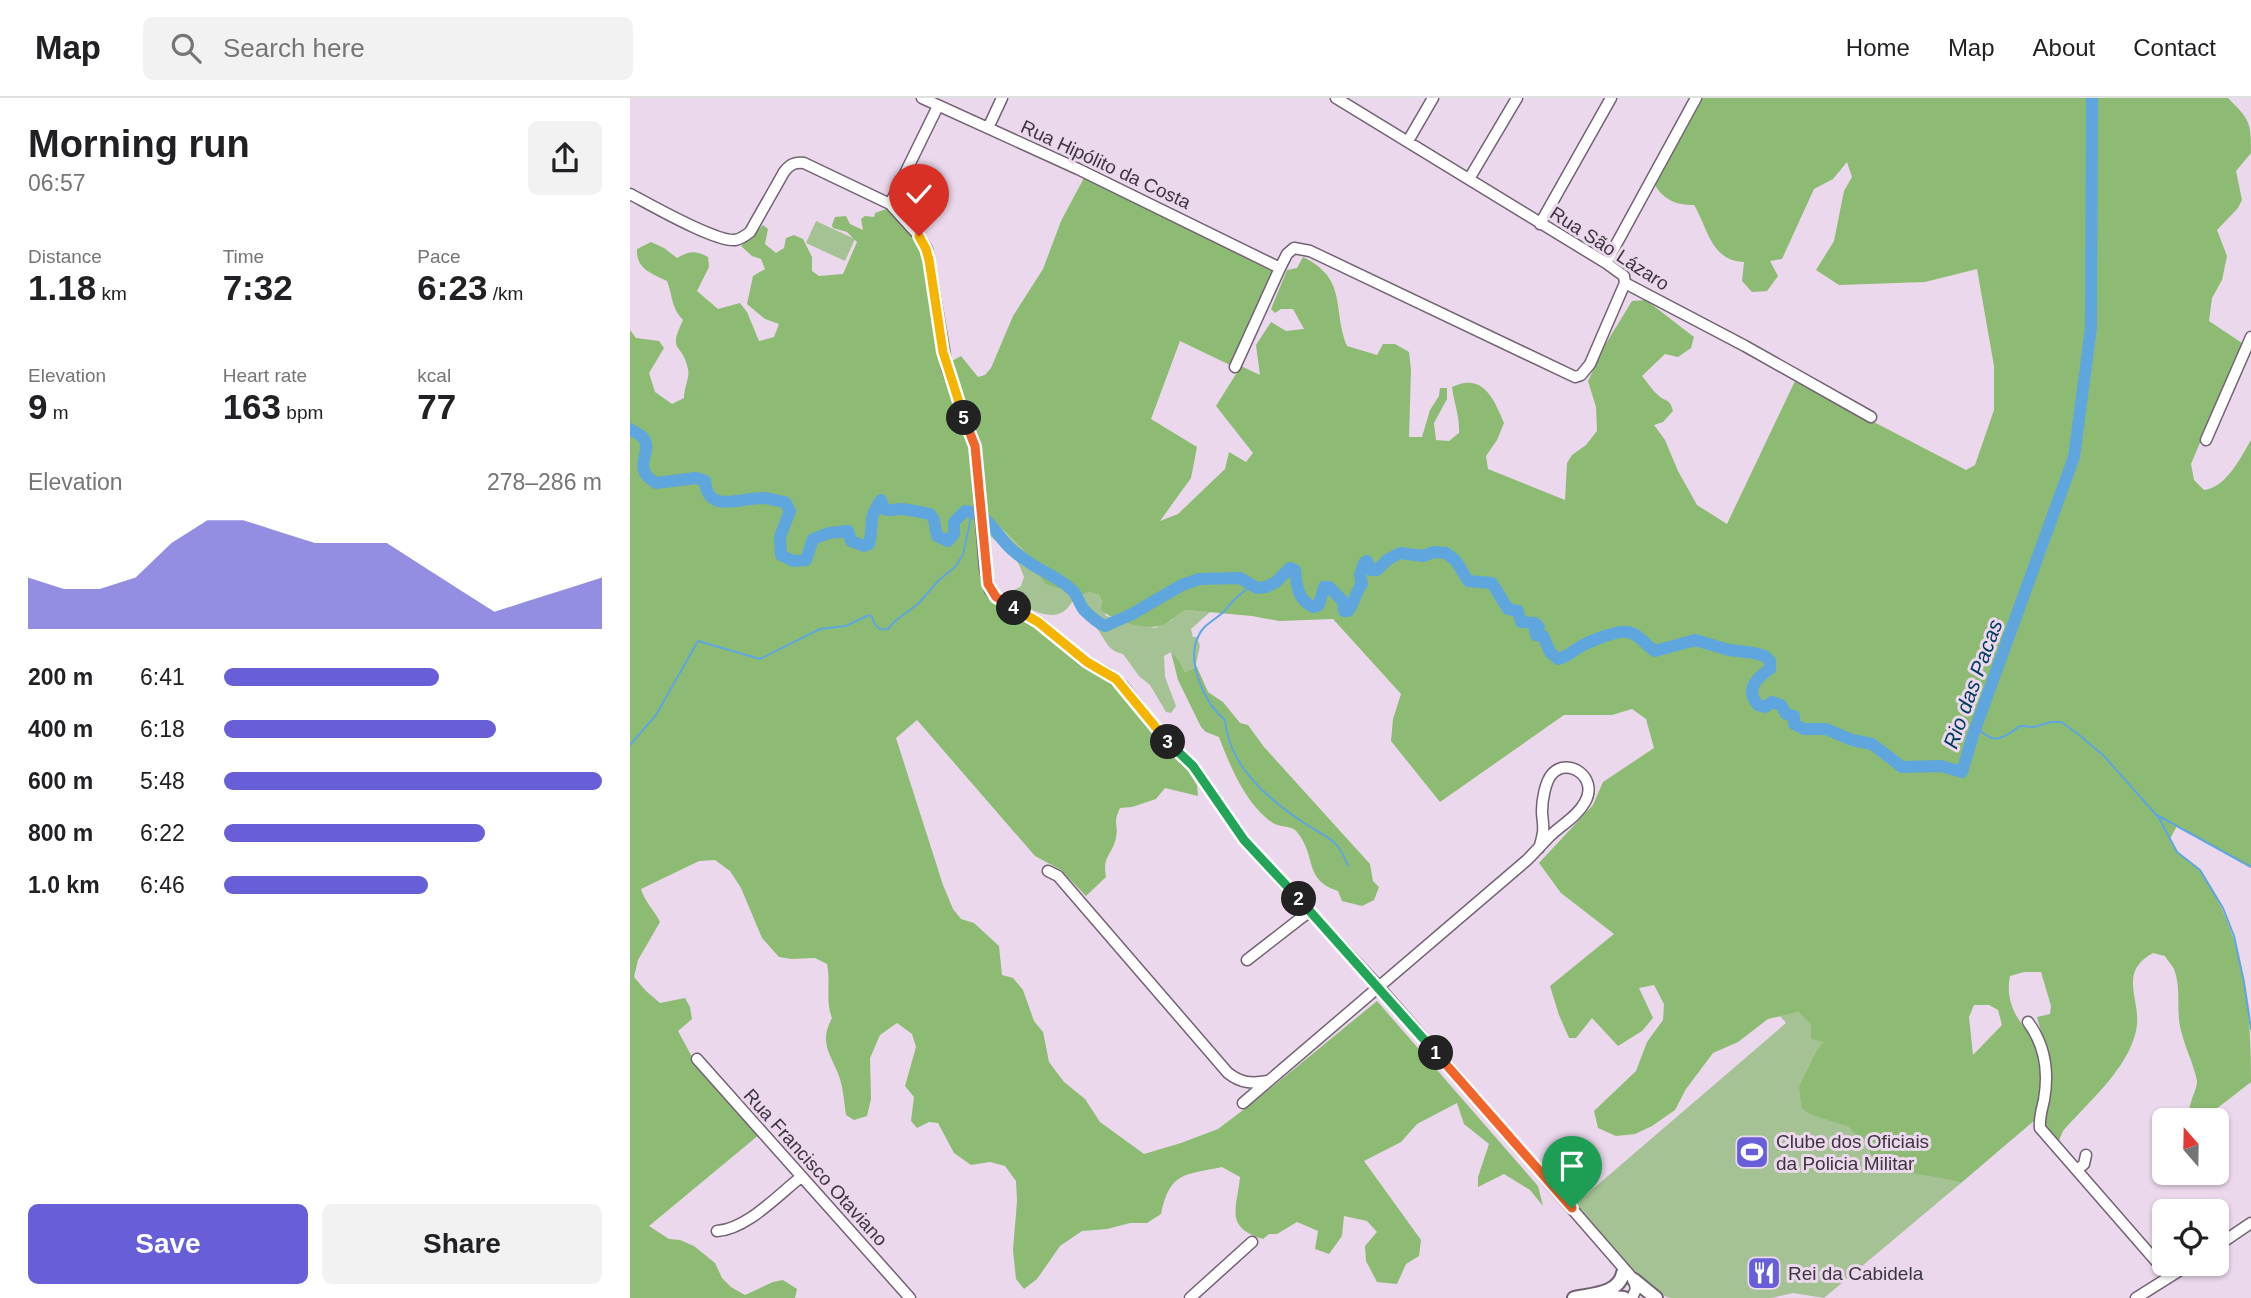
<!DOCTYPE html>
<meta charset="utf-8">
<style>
:root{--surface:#fff;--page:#f2f2f2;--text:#202124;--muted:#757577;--line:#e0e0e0;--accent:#685fd8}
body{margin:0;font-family:Helvetica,sans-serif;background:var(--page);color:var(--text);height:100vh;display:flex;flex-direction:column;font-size:26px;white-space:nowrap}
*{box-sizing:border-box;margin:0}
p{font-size:23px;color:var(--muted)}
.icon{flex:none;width:38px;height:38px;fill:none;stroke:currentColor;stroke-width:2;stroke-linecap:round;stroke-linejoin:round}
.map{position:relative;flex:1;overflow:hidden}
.sheet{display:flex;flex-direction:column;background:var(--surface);width:630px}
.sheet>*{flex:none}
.needle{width:46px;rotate:340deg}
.controls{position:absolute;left:1522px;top:1010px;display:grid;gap:14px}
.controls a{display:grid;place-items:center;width:77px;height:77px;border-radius:10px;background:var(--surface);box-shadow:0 2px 5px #0004;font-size:35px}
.pin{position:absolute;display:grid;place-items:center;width:60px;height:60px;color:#fff;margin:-72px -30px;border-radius:50% 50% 50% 0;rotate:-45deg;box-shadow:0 0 7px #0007}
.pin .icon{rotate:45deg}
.km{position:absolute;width:35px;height:35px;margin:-18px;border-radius:50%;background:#222;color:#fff;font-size:19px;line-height:35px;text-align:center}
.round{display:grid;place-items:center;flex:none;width:74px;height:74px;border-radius:10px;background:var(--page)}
.headline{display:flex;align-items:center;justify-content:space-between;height:119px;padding:0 28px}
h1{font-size:38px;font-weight:700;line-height:52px}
.figures{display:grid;grid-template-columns:repeat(3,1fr);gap:10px;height:119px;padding:7px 28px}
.figures div{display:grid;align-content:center}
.figures b{font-size:35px;font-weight:700}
.figures small{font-size:19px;font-weight:400}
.figures p{font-size:19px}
.chart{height:196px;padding:14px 28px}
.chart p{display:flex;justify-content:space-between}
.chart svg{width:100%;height:126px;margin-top:7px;fill:var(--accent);opacity:.7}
.primary-button{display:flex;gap:14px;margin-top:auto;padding:14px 28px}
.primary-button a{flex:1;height:80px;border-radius:10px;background:var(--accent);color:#fff;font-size:28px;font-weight:700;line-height:80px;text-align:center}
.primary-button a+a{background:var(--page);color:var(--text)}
ul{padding:0 28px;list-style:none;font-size:23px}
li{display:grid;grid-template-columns:112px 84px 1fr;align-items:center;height:52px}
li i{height:18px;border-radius:9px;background:var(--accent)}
header{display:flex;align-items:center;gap:42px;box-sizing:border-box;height:98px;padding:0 35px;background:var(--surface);border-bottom:2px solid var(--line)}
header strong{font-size:33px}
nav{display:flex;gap:38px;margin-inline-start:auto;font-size:24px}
.search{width:490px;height:63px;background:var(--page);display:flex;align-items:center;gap:18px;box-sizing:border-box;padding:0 24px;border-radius:10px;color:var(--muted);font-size:26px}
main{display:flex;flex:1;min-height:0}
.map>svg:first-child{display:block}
</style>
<header>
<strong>Map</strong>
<div class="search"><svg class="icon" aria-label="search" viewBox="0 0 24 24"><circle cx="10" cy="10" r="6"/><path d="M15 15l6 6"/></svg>Search here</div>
<nav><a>Home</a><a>Map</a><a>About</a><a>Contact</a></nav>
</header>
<main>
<section class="sheet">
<div class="headline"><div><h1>Morning run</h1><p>06:57</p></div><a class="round"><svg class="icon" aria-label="share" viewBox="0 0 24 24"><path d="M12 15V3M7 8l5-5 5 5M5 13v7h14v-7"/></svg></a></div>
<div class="figures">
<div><p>Distance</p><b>1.18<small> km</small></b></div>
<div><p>Time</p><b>7:32</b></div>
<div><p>Pace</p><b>6:23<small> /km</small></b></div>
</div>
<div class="figures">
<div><p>Elevation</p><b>9<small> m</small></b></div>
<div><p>Heart rate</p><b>163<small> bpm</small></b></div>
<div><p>kcal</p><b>77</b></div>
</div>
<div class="chart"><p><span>Elevation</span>278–286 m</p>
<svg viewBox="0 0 160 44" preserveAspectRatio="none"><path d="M0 44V26L10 30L20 30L30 26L40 14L50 6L60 6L70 10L80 14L90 14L100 14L110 22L120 30L130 38L140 34L150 30L160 26V44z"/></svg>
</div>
<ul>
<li><b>200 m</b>6:41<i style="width:57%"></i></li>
<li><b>400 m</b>6:18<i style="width:72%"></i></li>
<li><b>600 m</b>5:48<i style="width:100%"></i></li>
<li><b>800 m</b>6:22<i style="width:69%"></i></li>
<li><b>1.0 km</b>6:46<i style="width:54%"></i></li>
</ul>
<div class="primary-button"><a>Save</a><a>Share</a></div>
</section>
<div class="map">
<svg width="1621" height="1200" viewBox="0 0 1621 1200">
<rect width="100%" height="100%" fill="#ebd8ec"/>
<!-- green -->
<path fill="#a4c293" d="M186,123l39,18 -10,22 -39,-18z
M356,416l43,42 6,13 25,20 20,7 9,-4 10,3 7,21 49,12 16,-7 8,-9 7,-2 24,2 -19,17 2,8h4l3,9 -5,22 -10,4 -7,-13 -7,-7 -7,4 1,21 11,29 -5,7 -5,-1 -16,-27 -11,-9 -16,-22c-15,-3 -17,-13 -25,-24 -7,-9 -16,-18 -23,-28h-3c-15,26 -42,6 -61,-2l-2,-7 12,-7 3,-9c-3,-8 -6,-16 -11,-21 -13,-16 -32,-17 -27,-42z
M1168,914l14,12 13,17 -23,68 9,6 37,10 19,22 9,20 62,9 23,7 -137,115 -31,-5 -21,5h-101c-30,-6 -76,-68 -98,-92l213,-183 -6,-7z"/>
<!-- forest -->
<path fill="#8ebb73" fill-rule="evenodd" d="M1073,0h525c22,22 23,24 23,55l-15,18 6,29 -4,8 -21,22 10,26 -5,24 -10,18 -3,23 33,22 -51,121 3,16 10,10c22,-2 37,-33 47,-50v427l-74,-41 -7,13c5,15 19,19 29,31 5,5 8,12 12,18 35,60 40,126 40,194l-49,38c-26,0 -4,-27 -5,-39 -3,-16 -11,-31 -15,-47 -7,-20 0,-45 -8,-65 -2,-4 -7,-9 -9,-13l-12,-3c-37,20 -10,48 -17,78 -9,39 -47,70 -73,100l-5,12 -23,-23 -74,63c-15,-5 -30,-7 -45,-9 -14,-3 -26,-6 -40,-7l-9,-21 -19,-20 -37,-11 -9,-6 -3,-22 18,-37 7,-8 -13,-3v-15l-13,-12 -30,7 -30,23 -25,11 -27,36 -11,21 -23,16 -17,8 -19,2 -18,-8 -4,-17 42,-40 11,-29 16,-22 1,-16 -10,-19 -15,3 14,30 -11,13 -24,15 -26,-28 -16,20h-7l-10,-23 -9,-29 64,-52 -53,-41 -22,-30 54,-58 10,-23 51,-34 -8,-29 -14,-10 -20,6h-48l-124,87 -49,-61 2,-22 8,-25 -68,-75 -54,2 -27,-5 -66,-6c-10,3 -13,11 -23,15 -14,6 -53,-4 -62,-16l1,-6 -3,-8 -10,-3 -9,4 -34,-12 -11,-15 -6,-13 -27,-27 -27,-21 7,76 3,9 49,33 38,31 33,21 22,22 31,41 28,26 11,18 1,11 -33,-8 -9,11 -24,8 -12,1c-8,17 -1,16 -4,29 -3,18 -14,18 -10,40l-20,19 -25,-26 -26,-14 -118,-136 -21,18 47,147 10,24 8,10 13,4 25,23 3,29 11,3 10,12 11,31 9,11 6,30 15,20 21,17 15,23 44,32 37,-11 37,-14 37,-28 122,-100 161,185 5,20 -13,-16 -26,-16 -26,13v-10l11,-33 -25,-20 -7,-21 -40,21 -16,18 -37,19 57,79 -2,16 -13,8 -9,20 -20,-2 -11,-21 -1,-15 12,-14 -10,-11 -23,-5 -2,20 -13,18 -14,-5 3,-18 -21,-9 -20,12h-8l-6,5c-39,-12 -26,-30 -23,-62l-18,-10c-38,8 -52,5 -61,47l-14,9h-17l-23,6 -25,2 -22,15 -23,33 -13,10 -8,-10 -3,-29 4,-49 -1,-20 -11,-15 -15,-4 -19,3 -17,-12 -16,-30 -9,-1 -12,6 -6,-7 3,-24 -9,-11 11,-39 -4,-13 -15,-11 -17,12 -10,23 1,41 -4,17 -13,4 -8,-5c-2,-14 -3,-31 -9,-44 -9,-21 -17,-30 -5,-53 -7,-17 -1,-36 -5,-54l-12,-6 -24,1 -12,-2 -17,-19 -21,-50 -11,-17 -15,-11 -16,1 -58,28c4,13 13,21 19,33l-22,38 -4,17 12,14 14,12 25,-5 5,9 2,12 -14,12 19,35 63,68 -111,92 20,13 11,1 14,6 21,17 7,15 9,9 14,8 28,-13 10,-2 14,9 -2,9h-165v-968l6,8 23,3 5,7 -15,25 6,19 17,12 12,-6c0,-10 6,-21 4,-29 -6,-28 -21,-15 -5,-49 -12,-13 -10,-23 -16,-39 -16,-8 -31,-12 -30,-32l14,-7 13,6 13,10c12,-7 18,-8 31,-1l1,10 -12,24 21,18 22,-6 7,9 12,29 15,-4 5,-13 -14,-5 -18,-15 6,-28 12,-7 -4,-10 -9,-3 -11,-10 22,-21 5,4 -3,15 11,9 8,-5 2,-10 8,-3 9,4 9,18v14l7,5 24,-2 14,-32 -10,-10 -14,-4 -1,-3 3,-8 11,-1 4,8 13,6 -2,-11 4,-3 9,1 1,-4 11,-4c16,8 32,30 37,47l14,99 4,12 20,-11 17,21 7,-2 6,-7 22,-52 30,-47 18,-48 24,-45 191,94 -44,96 -52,-25 -29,78 46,28 -6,31 -31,43 18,-7 47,-45 4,-17 17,10 7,-9 -37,-47 25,-40 19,9 -4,-30 15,-23 15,9 18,-2 -11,-20h-12l-6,4 -4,-4 16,-39 10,-2 6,-11c45,22 29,51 44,89l30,9 6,-11h12l14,8 2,18 -2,67h13l8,-27 9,-14 1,-8h7v11l-13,24 2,17 13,1 10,-8c1,-16 -5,-30 -7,-46 31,-15 42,12 52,36l-7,17 -11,16 2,13 77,31 2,-37 5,-8 14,-10 11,-14 -1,-24 -8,-26 17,-36 27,-44 14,-1 48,37 -3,11 -13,9 -13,-3 -23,22c5,6 10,14 16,19 7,7 12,3 15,16l-10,11 -9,3 11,15 13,31 19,34 30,19 68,-143 171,89 9,-5 19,-55v-44l-17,-97 -52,13 -86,3 -23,-15 18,-29 10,-50 8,-14 -5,-15 -14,17 -19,10 -32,70 -12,2 8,15 -11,15 -15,1 -10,-11 2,-19c-33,-1 -36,-34 -50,-57 -18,0 -30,-5 -39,-20zM1394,874h17l10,34 -1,8 -13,3 4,15 -10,4c-15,-18 -26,-35 -21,-60zM1344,907h15l9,5 4,15 -29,30 -4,-38z
M541,554l7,7 7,13 10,-4 1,-3 12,27 15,10 17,21 8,2 16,22 106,117 3,17 6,6 -5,13 -12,6 -20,-5 -4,-10c-35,-11 -21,-35 -41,-59 -5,-7 -16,-4 -24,-9 -27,-18 -43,-57 -54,-86l-13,-5 -5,-5 -23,-47z"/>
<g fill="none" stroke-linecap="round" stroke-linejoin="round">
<!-- stream -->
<path stroke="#5fa6df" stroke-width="2" d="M622,486c-6,6 -14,12 -20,18 -4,4 -6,9 -11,12 -8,7 -19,12 -23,23 -12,25 7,67 27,83 4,46 42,78 79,103 23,15 33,14 44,43
M1346,628c17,20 26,13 44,0l14,1 17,-5h10l17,12 26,22 55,62 18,34 23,18 23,38 11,28 10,46 7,47
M0,647l26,-30 42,-74 62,18 60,-30 26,-3 23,-11 3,2c3,9 6,14 16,12l7,-8 23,-17 21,-24 16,-13 8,-12 9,-43
M1527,717l94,52"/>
<!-- river -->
<path stroke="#5fa6df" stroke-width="12" d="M0,331c4,3 12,6 14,10 9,14 -14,29 12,44l40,-5 9,3c2,33 35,17 57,17 7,0 15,3 23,4l5,9 -10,26 1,18 12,6 13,-1 7,-21 16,-6 19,-2 3,10 13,5 5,-2c5,-19 -2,-25 12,-44l3,9c8,3 10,0 17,0 4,0 25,4 29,5l4,6 3,16 11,5 6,-7v-12l11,-11c19,2 26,14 37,28 6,8 17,17 25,22 15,11 32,16 46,30 5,5 6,13 11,19 6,6 12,12 21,16l27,-12 50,-29 17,-6 41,-1 17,10 9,-1 10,-5 14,-14 5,2c2,16 2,29 18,37l6,-2 5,-18h5l14,14 1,10h4c7,-8 7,-19 14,-27l-2,-9 4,-12 3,-2 4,9h6l10,-10 13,-7 23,3 11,-4 12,1 10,8 12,20 24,2 16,26 10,2 3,11 14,1 4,4 -4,4 1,4 7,1 7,16 8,7c9,-2 12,-6 20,-11 10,-6 38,-18 49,-16 12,1 19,14 28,19l40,-11 34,10 25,3 11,3 5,5v8c-14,9 -25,21 -12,36l7,2 7,-5 9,3 5,9 8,2v8l10,5h22l26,11 20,4 30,23 39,-1 21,6 11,-37 101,-278 17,-129 1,-230"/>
<!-- minor casing -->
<g stroke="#726273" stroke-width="13">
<path id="minor" d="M292,0l156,71 202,99
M706,0l270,165 18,13 1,7 120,63 126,71
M358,30l14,-30
M778,43l25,-43
M839,81l48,-81
M0,96c21,11 85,48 105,46 6,-1 10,-4 15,-8l34,-60c6,-8 11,-10 20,-9l86,41 29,32 8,13 20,119 28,77 10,124 5,21 6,7 43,25 47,40 21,11 16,13 37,47 33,33 51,74 135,147 255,293 2,9 -4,9
M260,106l48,-98
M910,126l71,-126
M976,165l90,-165
M605,269l45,-99 7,-14 7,-6 16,3 265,126 6,-2 9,-11 35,-81
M1576,342l45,-103
M418,773l10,5 170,197c13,10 23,11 40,8
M617,862l63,-49
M1398,924c17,23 21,50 16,78 -2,9 -5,18 -4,28l129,148
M67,961l213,239
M613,1005l284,-243c8,-8 15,-16 23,-24 11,-11 27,-19 35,-34 14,-24 -17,-46 -33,-28 -7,8 -10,27 -10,37 0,7 2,14 1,21 -1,6 -2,11 -4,16
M1447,1072l7,-6 2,-9
M87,1133c30,-2 61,-36 84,-54
M1587,1148l34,-23
M560,1200l62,-56
M1506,1200l54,-34"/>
</g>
<!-- major casing -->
<g stroke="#726273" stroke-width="16">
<path id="major" d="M1004,1182l22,18
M970,1198l24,2
M944,1200c18,-4 45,-4 49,-25"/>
</g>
<!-- minor -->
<use href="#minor" stroke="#fff" stroke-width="10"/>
<!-- major -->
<use href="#major" stroke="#fff" stroke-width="12"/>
</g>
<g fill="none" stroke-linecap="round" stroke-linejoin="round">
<!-- split-1 casing -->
<g stroke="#fff" stroke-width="14">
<path id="split-1" d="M806,955l136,155"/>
</g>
<!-- split-2 casing -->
<g stroke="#fff" stroke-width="14">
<path id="split-2" d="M669,801l137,154"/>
</g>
<!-- split-3 casing -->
<g stroke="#fff" stroke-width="14">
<path id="split-3" d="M538,644l25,24 51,74 55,59"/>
</g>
<!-- split-4 casing -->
<g stroke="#fff" stroke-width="14">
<path id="split-4" d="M384,510l24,14 49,40 29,17 52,63"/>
</g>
<!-- split-5 casing -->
<g stroke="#fff" stroke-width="14">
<path id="split-5" d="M334,320l11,28 13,138 8,13 18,11"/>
</g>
<!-- split-6 casing -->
<g stroke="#fff" stroke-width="14">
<path id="split-6" d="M289,138l7,13 3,11 14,92 21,66"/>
</g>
<!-- split-1 -->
<use href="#split-1" stroke="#f0652b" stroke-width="9"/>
<!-- split-2 -->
<use href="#split-2" stroke="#22a559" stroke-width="9"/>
<!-- split-3 -->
<use href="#split-3" stroke="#22a559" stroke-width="9"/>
<!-- split-4 -->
<use href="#split-4" stroke="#f5b400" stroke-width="9"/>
<!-- split-5 -->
<use href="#split-5" stroke="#f0652b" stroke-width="9"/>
<!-- split-6 -->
<use href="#split-6" stroke="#f5b400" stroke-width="9"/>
</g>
<!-- icons -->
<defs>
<g id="stadium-square" transform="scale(1.75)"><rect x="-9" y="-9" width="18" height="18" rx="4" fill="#685fd8" stroke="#ebd8ec"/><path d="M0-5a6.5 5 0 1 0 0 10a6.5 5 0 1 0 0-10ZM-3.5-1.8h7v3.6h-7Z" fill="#fff"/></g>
<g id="restaurant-square" transform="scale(1.75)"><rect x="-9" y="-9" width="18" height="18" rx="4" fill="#685fd8" stroke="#ebd8ec"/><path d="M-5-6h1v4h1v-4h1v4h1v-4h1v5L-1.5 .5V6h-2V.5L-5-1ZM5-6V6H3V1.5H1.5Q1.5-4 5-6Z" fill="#fff"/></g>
</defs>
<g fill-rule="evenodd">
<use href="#stadium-square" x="1122" y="1054"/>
<use href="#restaurant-square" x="1134" y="1175"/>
</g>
<g text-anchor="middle" stroke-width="6" stroke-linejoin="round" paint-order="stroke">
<!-- street labels -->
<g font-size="19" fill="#3d363e" stroke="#ebd8ec">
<text transform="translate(476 66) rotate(25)" y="7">Rua Hipólito da Costa</text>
<text transform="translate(980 150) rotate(33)" y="7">Rua São Lázaro</text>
<text transform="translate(186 1069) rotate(48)" y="7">Rua Francisco Otaviano</text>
</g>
<!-- poi labels -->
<g font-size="19" fill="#3d363e" stroke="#ebd8ec" text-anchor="start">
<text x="1146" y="1050">Clube dos Oficiais<tspan x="1146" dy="22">da Policia Militar</tspan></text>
<text x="1158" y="1182">Rei da Cabidela</text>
</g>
<!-- water labels -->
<g font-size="21" font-style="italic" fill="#003b60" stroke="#ebd8ec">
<text transform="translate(1343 586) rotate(-70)" y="7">Rio das Pacas</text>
</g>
</g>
</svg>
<div class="controls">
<a><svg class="needle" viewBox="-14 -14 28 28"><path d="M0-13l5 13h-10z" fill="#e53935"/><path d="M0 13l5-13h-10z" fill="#757577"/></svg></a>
<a><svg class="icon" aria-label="locate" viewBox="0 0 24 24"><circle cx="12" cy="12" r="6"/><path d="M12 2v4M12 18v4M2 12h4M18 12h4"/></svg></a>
</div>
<div class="pin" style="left:942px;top:1110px;background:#1e9e55"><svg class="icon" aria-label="arrive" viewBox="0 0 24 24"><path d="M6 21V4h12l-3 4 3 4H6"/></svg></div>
<div class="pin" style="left:289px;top:138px;background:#d93025"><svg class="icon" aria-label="check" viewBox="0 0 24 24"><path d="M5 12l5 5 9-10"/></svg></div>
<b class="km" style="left:806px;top:955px">1</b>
<b class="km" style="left:669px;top:801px">2</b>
<b class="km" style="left:538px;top:644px">3</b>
<b class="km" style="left:384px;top:510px">4</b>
<b class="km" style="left:334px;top:320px">5</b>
</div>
</main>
